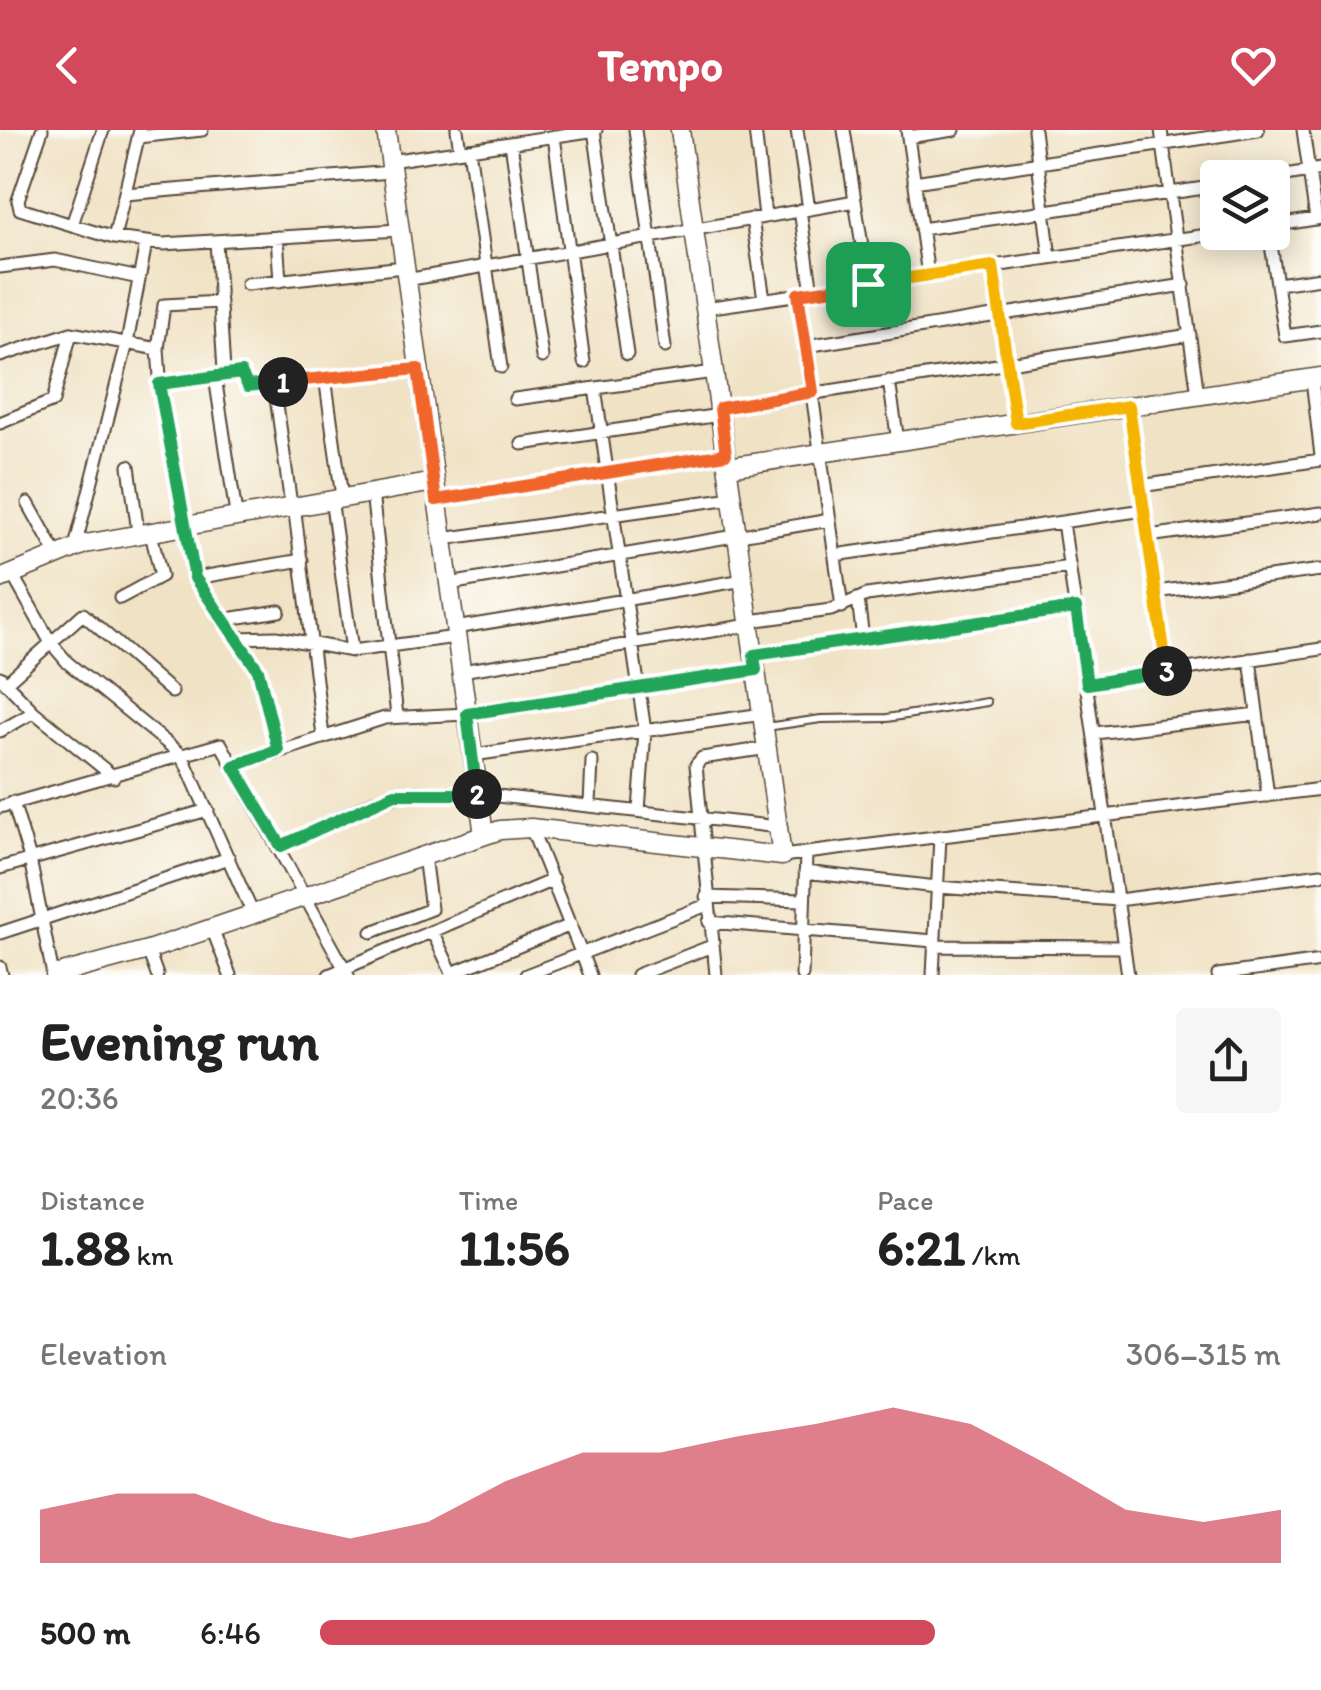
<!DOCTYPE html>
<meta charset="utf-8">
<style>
:root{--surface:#fff;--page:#f6f6f6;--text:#222;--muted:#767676;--accent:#d1495b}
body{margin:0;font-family:Itim,sans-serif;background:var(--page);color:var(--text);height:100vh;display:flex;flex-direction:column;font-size:38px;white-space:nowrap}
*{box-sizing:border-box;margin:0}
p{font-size:32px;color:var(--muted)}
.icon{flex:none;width:55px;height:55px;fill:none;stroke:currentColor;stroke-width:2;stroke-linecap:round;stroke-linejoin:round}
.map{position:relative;height:845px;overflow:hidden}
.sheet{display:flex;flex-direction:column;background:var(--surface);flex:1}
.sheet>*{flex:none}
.controls{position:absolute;left:1200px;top:30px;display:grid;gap:20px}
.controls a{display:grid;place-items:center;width:90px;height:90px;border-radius:10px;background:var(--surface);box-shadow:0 5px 25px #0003;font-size:50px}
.pin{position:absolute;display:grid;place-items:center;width:85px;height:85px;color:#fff;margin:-42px;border-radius:20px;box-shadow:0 5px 15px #0006}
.km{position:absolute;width:50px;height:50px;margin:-25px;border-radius:50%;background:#222;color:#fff;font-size:28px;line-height:50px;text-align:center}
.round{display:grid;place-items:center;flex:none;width:105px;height:105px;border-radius:10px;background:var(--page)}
.headline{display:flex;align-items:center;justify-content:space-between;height:170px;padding:0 40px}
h1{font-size:55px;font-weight:700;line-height:75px}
.figures{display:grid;grid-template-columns:repeat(3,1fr);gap:15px;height:170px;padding:10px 40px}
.figures div{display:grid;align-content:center}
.figures b{font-size:50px;font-weight:700}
.figures small{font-size:28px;font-weight:400}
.figures p{font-size:28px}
.chart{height:280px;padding:20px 40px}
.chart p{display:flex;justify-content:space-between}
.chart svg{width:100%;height:180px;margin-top:10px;fill:var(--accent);opacity:.7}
ul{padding:0 40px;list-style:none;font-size:32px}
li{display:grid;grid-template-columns:160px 120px 1fr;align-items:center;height:75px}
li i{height:25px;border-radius:12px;background:var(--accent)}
header{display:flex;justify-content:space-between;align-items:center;height:130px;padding:0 40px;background:var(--accent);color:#fff;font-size:45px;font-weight:700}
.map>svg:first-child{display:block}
</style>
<header><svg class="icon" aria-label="back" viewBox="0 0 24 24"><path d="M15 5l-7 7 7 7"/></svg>Tempo<svg class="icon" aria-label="heart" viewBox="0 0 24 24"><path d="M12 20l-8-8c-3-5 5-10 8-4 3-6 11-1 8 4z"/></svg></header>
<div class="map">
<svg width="1321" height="845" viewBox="0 0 1321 845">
<rect width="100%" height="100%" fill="#fdfcf7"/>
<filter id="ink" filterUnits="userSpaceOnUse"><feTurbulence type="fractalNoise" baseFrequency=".01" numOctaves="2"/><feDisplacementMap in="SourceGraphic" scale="20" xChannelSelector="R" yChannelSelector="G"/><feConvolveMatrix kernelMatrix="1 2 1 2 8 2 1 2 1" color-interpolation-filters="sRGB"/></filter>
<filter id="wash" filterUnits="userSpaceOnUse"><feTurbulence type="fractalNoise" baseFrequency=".0048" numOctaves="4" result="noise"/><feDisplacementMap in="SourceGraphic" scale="40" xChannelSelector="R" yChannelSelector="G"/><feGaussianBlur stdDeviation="2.25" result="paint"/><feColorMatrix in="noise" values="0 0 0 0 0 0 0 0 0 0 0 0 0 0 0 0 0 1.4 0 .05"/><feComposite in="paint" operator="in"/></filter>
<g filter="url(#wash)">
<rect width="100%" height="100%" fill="#f0e2c4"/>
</g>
<g filter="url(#ink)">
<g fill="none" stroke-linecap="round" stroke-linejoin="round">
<!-- lane casing -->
<g stroke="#564637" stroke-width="10">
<path id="lane" d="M766,597l55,-8 66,-1 100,-16"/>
</g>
<!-- street casing -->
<g stroke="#564637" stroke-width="15">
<path id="street" d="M42,0l-24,70 2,9 94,29 49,6 236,-14
M457,0l3,20
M594,0l33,224
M635,0l30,217
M755,0l10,86
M797,0l12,79
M844,0l24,154
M907,0l21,145
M1034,0l16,128
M1161,0l37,265
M1303,0l13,89
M554,6l30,226
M138,7l64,-7
M908,7l46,-7
M511,13l31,214
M469,19l32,218
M390,31l206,-31
M1269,48l52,-9
M914,52l344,-52
M125,64l266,-22
M800,80l12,82
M752,89l12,80
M72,95l31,-95
M1272,96l49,-8
M921,99l297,-43
M1269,102l16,104 36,-5
M277,107l3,44
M114,108l26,-108
M993,136l23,157
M0,137l55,-7 84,18
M406,150l449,-79
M247,154l157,-17
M1277,154l44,-6
M798,164l44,313
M705,178l523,-76
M806,216l378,-61
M158,219l6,-44 56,-3
M0,226l71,-23 87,16 4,55 33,174 63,92 21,80
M222,244l19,-1 7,12 169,-16
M215,247l21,137
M325,247l17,120
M1312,249l9,77
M889,251l9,60
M274,253l17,122
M159,254l56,-7 9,-6 -8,-130
M595,258l50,343 -6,79
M515,269l199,-27
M1129,276l39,265
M719,278l471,-73
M0,293l53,-22 18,-68
M522,314l198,-29
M129,336l9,66
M1140,356l181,-26
M372,362l25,224
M331,368l21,153
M436,370l290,-45
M28,373l29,52
M294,375l29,231
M1063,392l65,453
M1148,406l173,-23
M442,409l290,-41
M75,417l52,-204 19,-100
M835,425l309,-45
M12,444l39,69 17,20 114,92 71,159
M195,448l107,-18
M449,454l381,-64
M1156,462l165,-22
M120,468l41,-22 -11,-47
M858,469l5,40
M221,490l58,-9
M750,491l81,-11 36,-15 203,-28
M455,498l289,-48
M235,508l41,-1 76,14 104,-14
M755,525l321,-47
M1250,529l18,137
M461,541l289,-46
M0,547l34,35 80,65
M6,553l77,-69 89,78
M1087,554l234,-35
M0,601l34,-19
M1095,603l162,-19
M473,625l290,-41
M234,636l151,-48 82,-4 290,-45
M13,672l17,57 23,116
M590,674l2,-43
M0,677l221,-63 127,231
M531,698l59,147
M281,716l93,-45 41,-9 64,2 300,33
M782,726l539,-67
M0,738l208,-58
M805,742l132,15 181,13 203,-26
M706,767l98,3
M709,792l225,19
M212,798l18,47
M432,801l21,44
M372,802l59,-23 -7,-53
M0,803l229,-75
M934,816l190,1
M148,820l9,25
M0,837l2,8
M452,843l119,-48
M329,845l224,-95
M526,845l181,-70
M637,845l75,-29
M716,845l-20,-210 6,-7 66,-10
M802,845l4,-121
M933,845l7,-138
M1218,845l103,-14"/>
</g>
<!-- secondary casing -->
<g stroke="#564637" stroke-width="21">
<path id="secondary" d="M386,0l98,705
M728,337l593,-90
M0,449l85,-35 349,-62
M55,845l93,-25 352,-120 31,-2 251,28 -102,-726"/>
</g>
<!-- lane -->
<use href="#lane" stroke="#fff" stroke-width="6"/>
<!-- street -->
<use href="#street" stroke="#fff" stroke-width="11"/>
<!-- secondary -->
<use href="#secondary" stroke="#fff" stroke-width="18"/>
</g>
</g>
<g fill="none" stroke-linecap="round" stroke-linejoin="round" filter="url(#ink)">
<!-- split-1 casing -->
<g stroke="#fff" stroke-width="20">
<path id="split-1" d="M283,252l135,-13 18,131 290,-46 -6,-46 93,-16 -15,-98 70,-10"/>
</g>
<!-- split-2 casing -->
<g stroke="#fff" stroke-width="20">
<path id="split-2" d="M283,252l-35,4 -7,-13 -82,11 36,194 63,92 20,80 -44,16 47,80 114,-52h82"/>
</g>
<!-- split-3 casing -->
<g stroke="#fff" stroke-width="20">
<path id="split-3" d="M477,664l-10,-80 289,-44 -2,-15 322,-47 11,76 80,-13"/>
</g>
<!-- split-4 casing -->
<g stroke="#fff" stroke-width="20">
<path id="split-4" d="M868,154l125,-18 23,157 113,-17 38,265"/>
</g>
<!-- split-1 -->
<use href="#split-1" stroke="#f0652b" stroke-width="12"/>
<!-- split-2 -->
<use href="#split-2" stroke="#22a559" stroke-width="12"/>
<!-- split-3 -->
<use href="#split-3" stroke="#22a559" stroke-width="12"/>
<!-- split-4 -->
<use href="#split-4" stroke="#f5b400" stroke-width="12"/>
</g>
</svg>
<div class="controls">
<a><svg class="icon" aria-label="layers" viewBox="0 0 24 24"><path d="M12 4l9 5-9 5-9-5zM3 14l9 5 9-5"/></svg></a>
</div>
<div class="pin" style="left:868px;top:154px;background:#1e9e55"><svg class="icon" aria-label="arrive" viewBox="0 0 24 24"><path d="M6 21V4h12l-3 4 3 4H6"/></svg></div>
<b class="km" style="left:283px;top:252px">1</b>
<b class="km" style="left:477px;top:664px">2</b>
<b class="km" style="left:1167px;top:541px">3</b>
</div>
<section class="sheet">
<div class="headline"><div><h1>Evening run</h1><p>20:36</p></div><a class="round"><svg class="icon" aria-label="share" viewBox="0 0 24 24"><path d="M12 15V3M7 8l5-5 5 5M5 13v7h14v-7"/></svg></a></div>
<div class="figures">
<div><p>Distance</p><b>1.88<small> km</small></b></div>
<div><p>Time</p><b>11:56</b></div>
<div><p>Pace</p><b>6:21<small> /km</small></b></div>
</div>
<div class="chart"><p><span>Elevation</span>306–315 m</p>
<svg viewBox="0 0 160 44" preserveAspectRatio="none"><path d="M0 44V31L10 27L20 27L30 34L40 38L50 34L60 24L70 17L80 17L90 13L100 10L110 6L120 10L130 20L140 31L150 34L160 31V44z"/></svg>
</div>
<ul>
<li><b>500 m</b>6:46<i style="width:64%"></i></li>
</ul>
</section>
